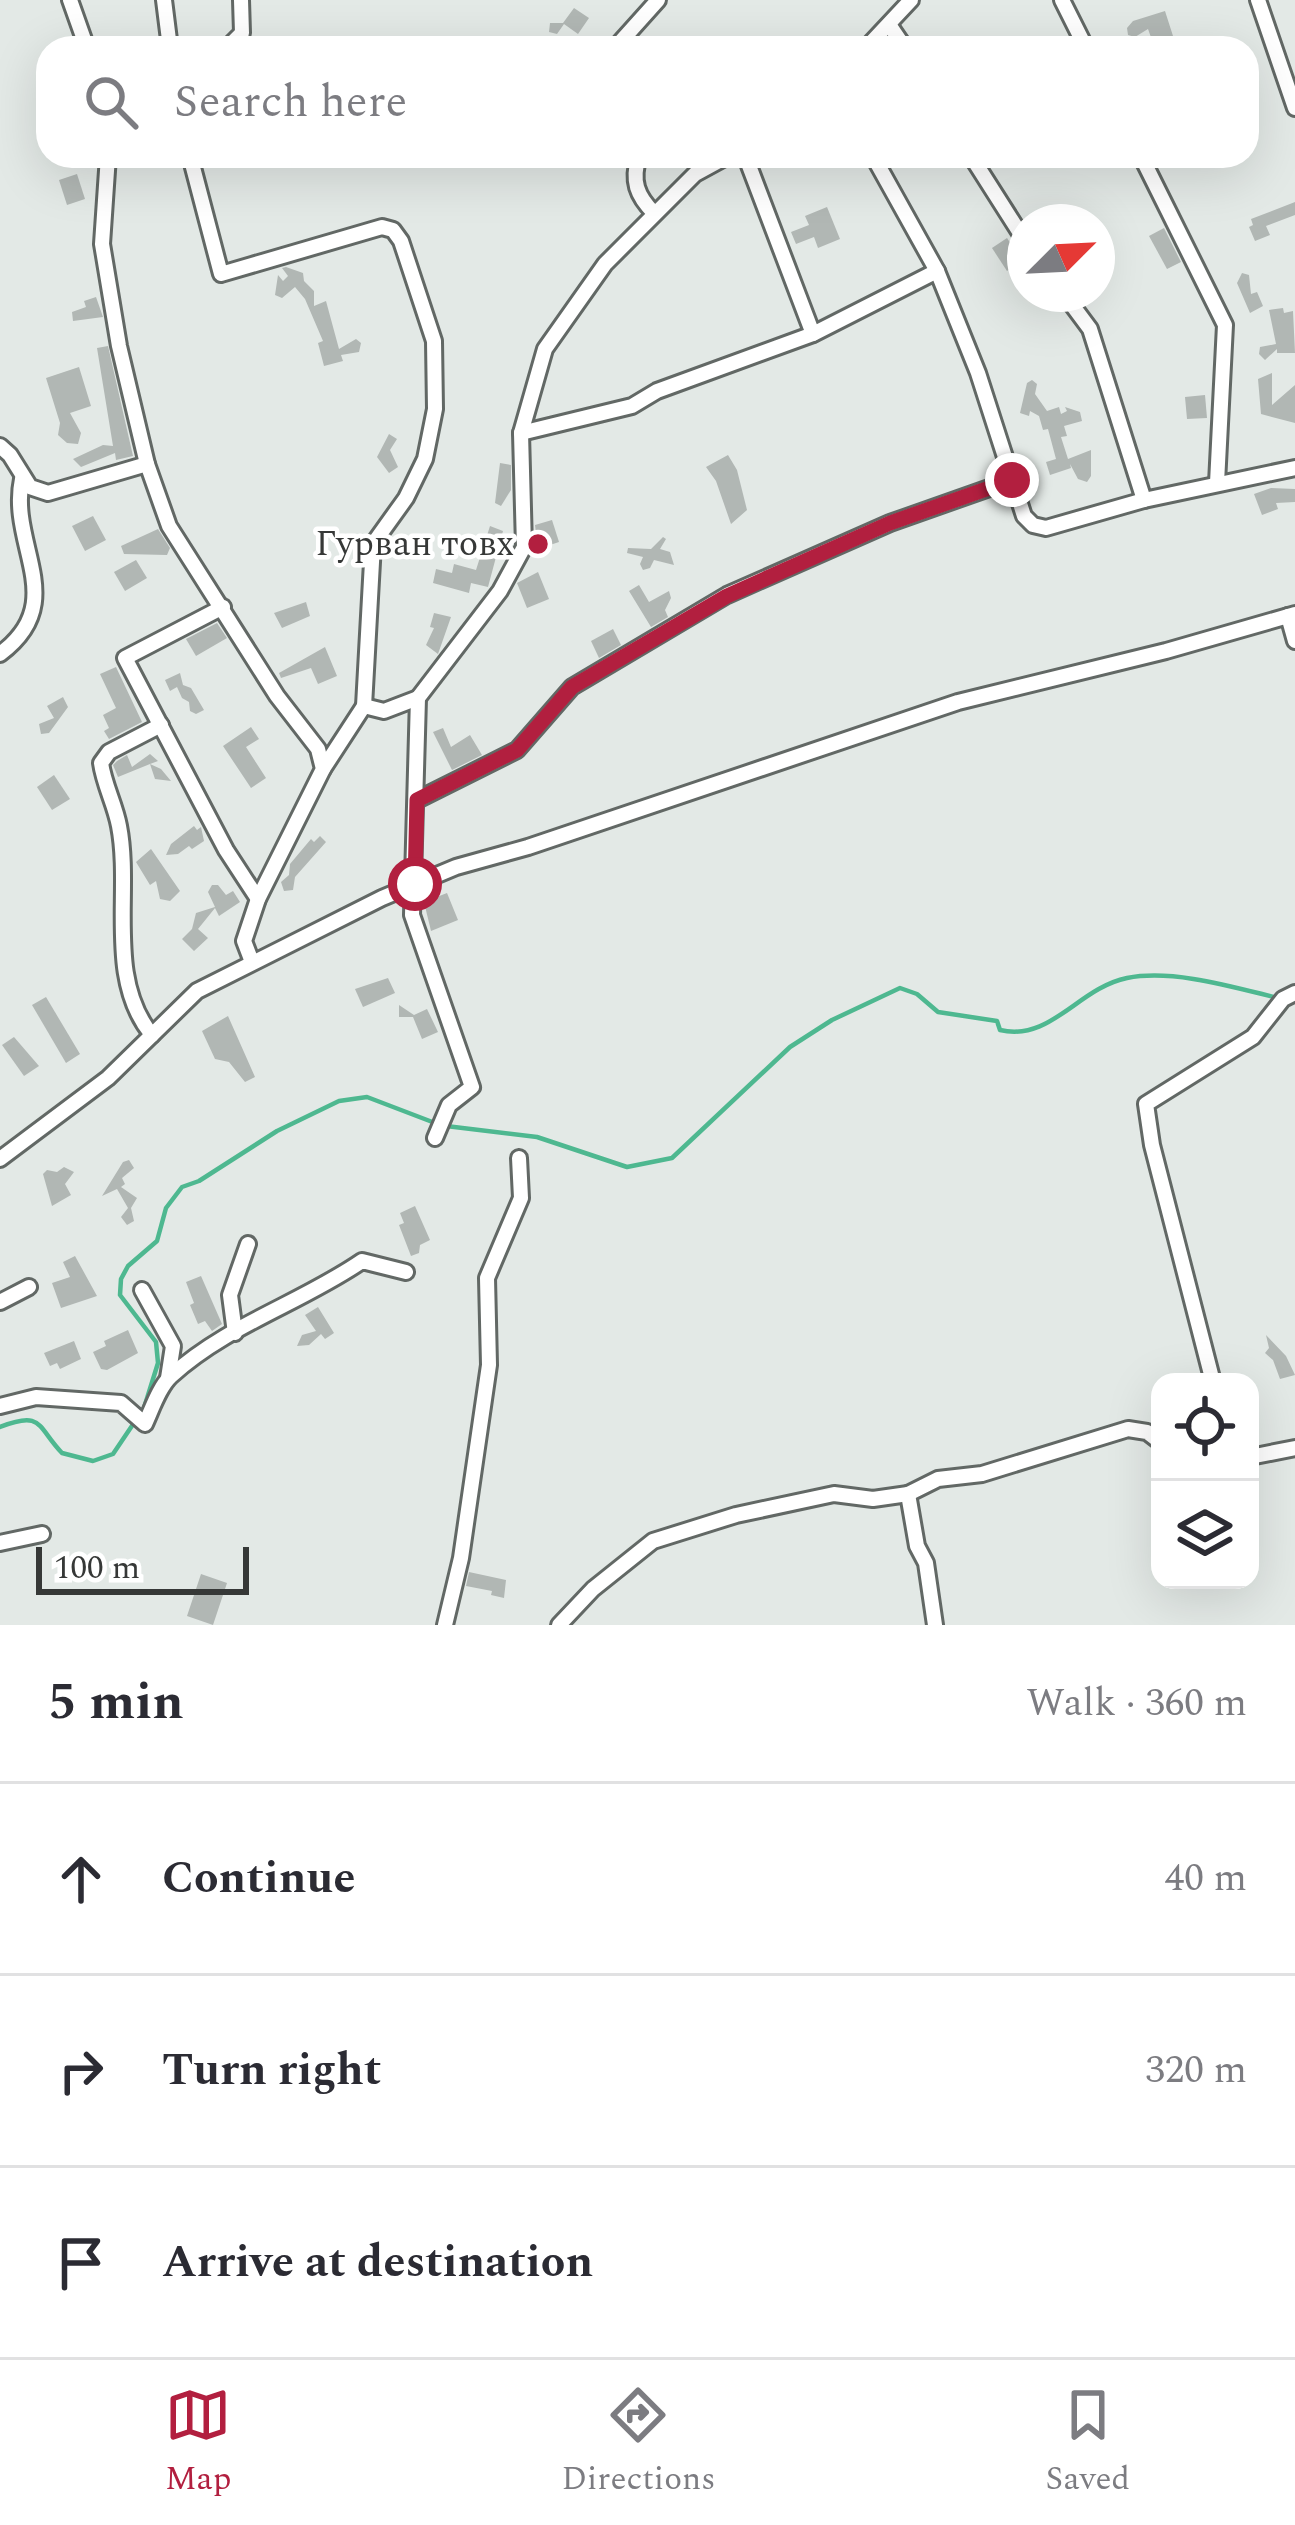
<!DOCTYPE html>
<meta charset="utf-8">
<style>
:root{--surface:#fff;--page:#f2f2f3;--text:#2b2b33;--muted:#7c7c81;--line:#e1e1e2;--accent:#b21f3f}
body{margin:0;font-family:Spectral,serif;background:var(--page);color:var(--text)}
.controls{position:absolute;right:36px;bottom:36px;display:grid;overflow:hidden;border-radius:24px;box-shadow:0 12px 48px #0002}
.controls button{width:108px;height:108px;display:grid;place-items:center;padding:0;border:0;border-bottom:3px solid var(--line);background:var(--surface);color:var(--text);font:60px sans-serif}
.compass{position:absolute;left:1007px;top:204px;width:108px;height:108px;border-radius:50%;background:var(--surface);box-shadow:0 12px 48px #0002;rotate:66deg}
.scale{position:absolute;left:36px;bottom:30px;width:213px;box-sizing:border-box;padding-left:12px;border:6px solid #363837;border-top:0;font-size:33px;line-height:42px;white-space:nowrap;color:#363837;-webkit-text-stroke:9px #fff;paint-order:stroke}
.stop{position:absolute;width:36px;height:36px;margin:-27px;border:9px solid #b21f3f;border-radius:50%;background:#fff}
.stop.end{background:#b21f3f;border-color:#fff;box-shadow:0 3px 12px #0008}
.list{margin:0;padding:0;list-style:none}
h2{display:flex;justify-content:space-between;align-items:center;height:156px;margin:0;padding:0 48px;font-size:51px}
h2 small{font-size:39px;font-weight:400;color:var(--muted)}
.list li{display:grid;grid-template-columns:78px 1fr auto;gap:36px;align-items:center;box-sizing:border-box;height:192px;padding:0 48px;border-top:3px solid var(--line)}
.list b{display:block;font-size:45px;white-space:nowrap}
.list em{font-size:39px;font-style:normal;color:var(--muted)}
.icon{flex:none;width:66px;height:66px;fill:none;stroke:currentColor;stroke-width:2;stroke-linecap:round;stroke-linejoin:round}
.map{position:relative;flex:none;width:1295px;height:1625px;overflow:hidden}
.search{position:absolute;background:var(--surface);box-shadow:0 12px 48px #0002;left:36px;right:36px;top:36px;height:132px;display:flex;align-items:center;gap:30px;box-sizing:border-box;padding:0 42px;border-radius:36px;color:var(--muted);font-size:45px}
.sheet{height:732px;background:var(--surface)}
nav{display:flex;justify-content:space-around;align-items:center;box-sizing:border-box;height:168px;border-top:3px solid var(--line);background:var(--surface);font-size:33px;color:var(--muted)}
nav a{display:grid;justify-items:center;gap:6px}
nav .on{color:var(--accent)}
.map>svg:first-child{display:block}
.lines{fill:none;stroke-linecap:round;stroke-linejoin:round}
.stream{stroke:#4eb890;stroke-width:4.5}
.building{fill:#b1b7b4}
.minor-casing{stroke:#626865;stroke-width:20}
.minor{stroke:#fff;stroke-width:14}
.route{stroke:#b21f3f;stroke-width:15}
.poi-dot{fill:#b21f3f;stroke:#fff;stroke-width:4.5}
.labels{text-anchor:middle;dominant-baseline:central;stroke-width:9;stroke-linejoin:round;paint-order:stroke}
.poi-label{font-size:36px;fill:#363837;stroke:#fff;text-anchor:end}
</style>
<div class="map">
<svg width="1295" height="1625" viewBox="0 0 1295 1625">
<rect width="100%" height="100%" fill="#e3e9e6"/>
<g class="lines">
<g class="stream">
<path d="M446,1126L537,1137L627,1167L672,1158L790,1047L832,1020L900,988L917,994L938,1012L997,1021L1000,1030C1051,1042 1078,988 1127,978C1173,969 1233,987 1278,998"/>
<path d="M0,1427C43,1410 37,1427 62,1453L93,1461L113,1454L144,1408L158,1363L156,1342L120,1295L121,1279L128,1266L157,1241L166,1208L182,1187L199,1181L277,1131L339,1101L367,1097L435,1123"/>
</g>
</g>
<g class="building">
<polygon points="574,8 589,18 578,34 564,24 557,34 549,32 550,23 563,23"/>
<polygon points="1165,11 1173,36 1153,43 1148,29 1135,37 1128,35 1127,28 1133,21"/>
<polygon points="77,174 85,199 67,205 59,180"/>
<polygon points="1295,202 1295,215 1266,226 1270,235 1255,241 1249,227 1253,225 1251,219"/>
<polygon points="827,207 840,239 818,248 814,237 796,244 791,232 809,225 805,216"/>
<polygon points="1164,228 1181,262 1167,269 1149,236"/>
<polygon points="1007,238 1022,261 1007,271 992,248"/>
<polygon points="286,267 303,273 304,281 314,291 314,306 326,301 339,349 356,339 361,343 359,352 341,355 343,361 324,366 318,343 323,341 305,299 295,287 282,298 275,295 278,275 283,281 288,276 282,268"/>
<polygon points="1242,273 1249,275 1251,294 1257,292 1263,306 1250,313 1237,283"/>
<polygon points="96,297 103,317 73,321 72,312 86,307 84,301"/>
<polygon points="1283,308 1284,313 1293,311 1295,353 1277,353 1277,349 1265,360 1259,354 1260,347 1276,344 1269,310"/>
<polygon points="108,346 133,456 116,460 115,453 81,467 73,459 103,445 113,446 97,348"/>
<polygon points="79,367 91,406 70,413 81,433 78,444 67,443 58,435 60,423 46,378"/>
<polygon points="1272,373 1272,405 1295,385 1295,423 1261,414 1258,379"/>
<polygon points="1032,380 1037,384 1035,394 1047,411 1059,407 1061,414 1067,411 1065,407 1080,412 1082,421 1064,426 1067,436 1061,437 1068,459 1091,450 1091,476 1087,482 1078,479 1070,464 1071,468 1050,475 1046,462 1056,459 1048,429 1043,430 1039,416 1030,411 1029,416 1020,413 1027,383"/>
<polygon points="1205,395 1207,418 1187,419 1185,397"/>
<polygon points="389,434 397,439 390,450 398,467 389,473 377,457"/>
<polygon points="728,455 737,470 747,510 731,524 716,481 706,467"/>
<polygon points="500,463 511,465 511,490 501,506 495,503"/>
<polygon points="1271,488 1295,489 1295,502 1276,503 1278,509 1262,515 1254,494"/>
<polygon points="93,516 106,540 85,551 72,526"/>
<polygon points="552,520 559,542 538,549 535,525"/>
<polygon points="490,526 503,531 488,587 471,583 469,593 433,583 436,569 452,573 454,564 476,570"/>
<polygon points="158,529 170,548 167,555 124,554 121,546"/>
<polygon points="663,537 666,539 660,549 670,552 674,565 654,560 650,568 643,570 640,564 643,557 627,553 628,548 651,549"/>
<polygon points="136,560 147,578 125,591 114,572"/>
<polygon points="538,572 549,599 527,608 517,583"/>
<polygon points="639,585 649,602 669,591 671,598 665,610 668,617 651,627 629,591"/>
<polygon points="306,602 310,616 282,628 274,613"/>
<polygon points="434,613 451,617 438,654 426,645 434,628 430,627"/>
<polygon points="217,623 227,638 196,656 186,639"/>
<polygon points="613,629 621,645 599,658 591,641"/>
<polygon points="325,647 337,676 318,684 311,668 281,678 279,673"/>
<polygon points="116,667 142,722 109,739 104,731 109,728 103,715 116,708 100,674"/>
<polygon points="180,673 183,685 191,688 204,710 196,714 190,711 189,702 182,698 177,687 170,691 165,680"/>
<polygon points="63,697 68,707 49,733 41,734 39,724 54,718 47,706"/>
<polygon points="251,727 259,739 246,747 266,778 251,788 223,746"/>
<polygon points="443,728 451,747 470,735 482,755 452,770 433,732"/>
<polygon points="150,754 158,761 150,764 161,769 171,781 155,779 150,764 118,777 113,765 117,761 127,755 132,767"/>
<polygon points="54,775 70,799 52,810 37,787"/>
<polygon points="194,826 197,830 201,827 204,841 192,849 189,846 178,854 166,855 171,844"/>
<polygon points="320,836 326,842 295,877 293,890 284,891 281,882 289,875 290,864 311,839 314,842"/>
<polygon points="151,849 180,891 170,901 160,899 156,881 150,885 136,862"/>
<polygon points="212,885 218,885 226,895 233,891 240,902 219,916 215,908 198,929 208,938 194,951 182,939 192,929 196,913 215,907 208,892"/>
<polygon points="447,893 458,920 431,931 424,902"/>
<polygon points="388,978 395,993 363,1007 355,989"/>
<polygon points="46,997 80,1054 66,1063 32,1005"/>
<polygon points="399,1005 414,1015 427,1009 438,1032 422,1039 413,1017 399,1017"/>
<polygon points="228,1016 255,1077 245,1082 229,1062 215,1059 202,1031"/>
<polygon points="14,1037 39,1066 24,1076 2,1045"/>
<polygon points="129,1160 134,1168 122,1178 125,1184 121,1187 137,1198 131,1208 134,1221 127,1225 121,1217 128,1208 117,1189 102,1196 123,1162"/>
<polygon points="64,1167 74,1172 65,1184 71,1195 52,1206 43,1174 47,1170 57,1172"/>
<polygon points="415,1206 430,1240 420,1245 419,1253 411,1256 399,1225 404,1223 400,1213"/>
<polygon points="75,1256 97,1296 61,1308 52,1283 70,1277 63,1262"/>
<polygon points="201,1276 222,1324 212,1331 205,1321 198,1324 190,1305 194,1303 186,1282"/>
<polygon points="318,1307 334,1333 325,1339 321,1334 309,1345 297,1346 302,1335 316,1331 305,1315"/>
<polygon points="128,1330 138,1353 107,1370 101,1369 93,1352 106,1346 104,1341"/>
<polygon points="1266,1335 1286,1356 1295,1375 1280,1379 1273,1360 1265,1353 1269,1348"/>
<polygon points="74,1341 81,1359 60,1369 57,1363 50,1366 44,1353"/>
<polygon points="469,1572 506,1580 504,1598 491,1595 492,1591 466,1586"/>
<polygon points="201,1574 227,1583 213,1625 187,1616"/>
</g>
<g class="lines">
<defs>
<g id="minor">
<polyline points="70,0 87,48"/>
<polyline points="164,0 170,48"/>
<polyline points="1062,0 1086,48"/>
<polyline points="1258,0 1295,108"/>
<polyline points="890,26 905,48"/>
<polyline points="227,48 242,33 241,0"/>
<polyline points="615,48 658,0"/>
<polyline points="866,48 911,0"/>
<polyline points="108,156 102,244 119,346 147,464 169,526 277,696 318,749 323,769 258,899 244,941 252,962"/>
<polyline points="190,156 221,274 382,227 393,230 401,241 434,341 435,409 425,459 406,498 373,544 364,706"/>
<path d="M639,156C631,181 637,196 654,213"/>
<polyline points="742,156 748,163 813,334"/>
<polyline points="873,156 937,271 978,373 1024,516 1033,525 1046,528 1144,500 1295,468"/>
<polyline points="971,156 1025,241"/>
<polyline points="1141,156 1225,325 1217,483"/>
<polyline points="1064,294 1090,329 1144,500"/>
<polyline points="521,433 632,406 657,391 813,334 937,271"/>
<polyline points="0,446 10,455 30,487 48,493 147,464"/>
<polyline points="223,607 125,658 226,850 258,899"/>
<polyline points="1288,616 1295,641"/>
<path d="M0,654C71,601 8,546 22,479"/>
<polyline points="323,769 364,706 384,711 418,698"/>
<polyline points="417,800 517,750 572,687 727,595 890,523 1012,480"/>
<path d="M152,1035C105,978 132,893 119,826C115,804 104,785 101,763L109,752L161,725"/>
<polyline points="435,1138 449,1105 472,1087 412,915 418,698 500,591 524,547 521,433 545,349 605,264 695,174 728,156"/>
<polyline points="0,1159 108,1078 197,991 382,898 456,867 528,847 958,702 1166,651 1295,614"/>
<polyline points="142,1290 173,1346 168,1378"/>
<polyline points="0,1302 29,1287"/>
<polyline points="235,1333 230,1295 248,1244"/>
<polyline points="1213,1382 1152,1145 1146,1104 1253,1037 1283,999 1295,993"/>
<path d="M0,1406L36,1397L121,1403L145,1424C152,1409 159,1387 171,1376C227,1325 301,1303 362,1261L406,1272"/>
<polyline points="1250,1457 1295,1448"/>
<polyline points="0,1543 42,1534"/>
<polyline points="445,1625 461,1558 489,1365 487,1278 521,1198 519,1158"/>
<polyline points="559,1625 593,1589 653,1541 736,1515 834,1494 873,1499 908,1494"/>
<polyline points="935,1625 926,1563 917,1546 908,1494 938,1479 982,1474 1128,1429 1147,1432 1160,1442"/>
</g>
</defs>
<use href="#minor" class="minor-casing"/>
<use href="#minor" class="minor"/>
</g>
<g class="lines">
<polyline class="route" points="415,884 417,800 517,750 572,687 727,596 890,523 1012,480"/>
</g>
<circle class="poi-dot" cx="538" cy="544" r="12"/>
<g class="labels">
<g class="poi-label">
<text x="514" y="544">Гурван товх</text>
</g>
</g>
</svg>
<div class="controls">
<button><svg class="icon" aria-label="locate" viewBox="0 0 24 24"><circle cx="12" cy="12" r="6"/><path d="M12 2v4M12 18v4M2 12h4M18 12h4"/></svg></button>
<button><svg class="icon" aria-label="layers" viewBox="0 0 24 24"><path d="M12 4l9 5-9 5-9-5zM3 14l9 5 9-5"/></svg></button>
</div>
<svg class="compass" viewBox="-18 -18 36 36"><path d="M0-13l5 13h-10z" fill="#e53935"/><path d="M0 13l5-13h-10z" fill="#7c7c81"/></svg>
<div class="scale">100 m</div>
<div class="stop" style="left:415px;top:884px"></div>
<div class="stop end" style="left:1012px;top:480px"></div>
<div class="search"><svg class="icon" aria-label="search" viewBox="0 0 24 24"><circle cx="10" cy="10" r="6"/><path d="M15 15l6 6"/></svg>Search here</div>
</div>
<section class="sheet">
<h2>5 min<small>Walk · 360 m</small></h2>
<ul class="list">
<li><svg class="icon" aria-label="ahead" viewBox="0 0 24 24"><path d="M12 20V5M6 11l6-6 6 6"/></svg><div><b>Continue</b></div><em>40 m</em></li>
<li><svg class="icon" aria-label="right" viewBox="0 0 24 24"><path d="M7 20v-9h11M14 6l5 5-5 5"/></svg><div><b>Turn right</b></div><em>320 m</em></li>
<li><svg class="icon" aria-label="arrive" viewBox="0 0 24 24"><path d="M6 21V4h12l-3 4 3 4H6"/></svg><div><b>Arrive at destination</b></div></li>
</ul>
</section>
<nav>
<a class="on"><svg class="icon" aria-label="map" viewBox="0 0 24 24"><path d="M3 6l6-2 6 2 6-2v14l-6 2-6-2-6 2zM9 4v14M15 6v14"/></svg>Map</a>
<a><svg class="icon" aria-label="directions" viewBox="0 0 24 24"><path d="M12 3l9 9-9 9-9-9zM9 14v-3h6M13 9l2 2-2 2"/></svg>Directions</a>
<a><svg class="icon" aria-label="saved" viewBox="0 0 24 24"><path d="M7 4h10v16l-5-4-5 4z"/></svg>Saved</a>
</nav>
